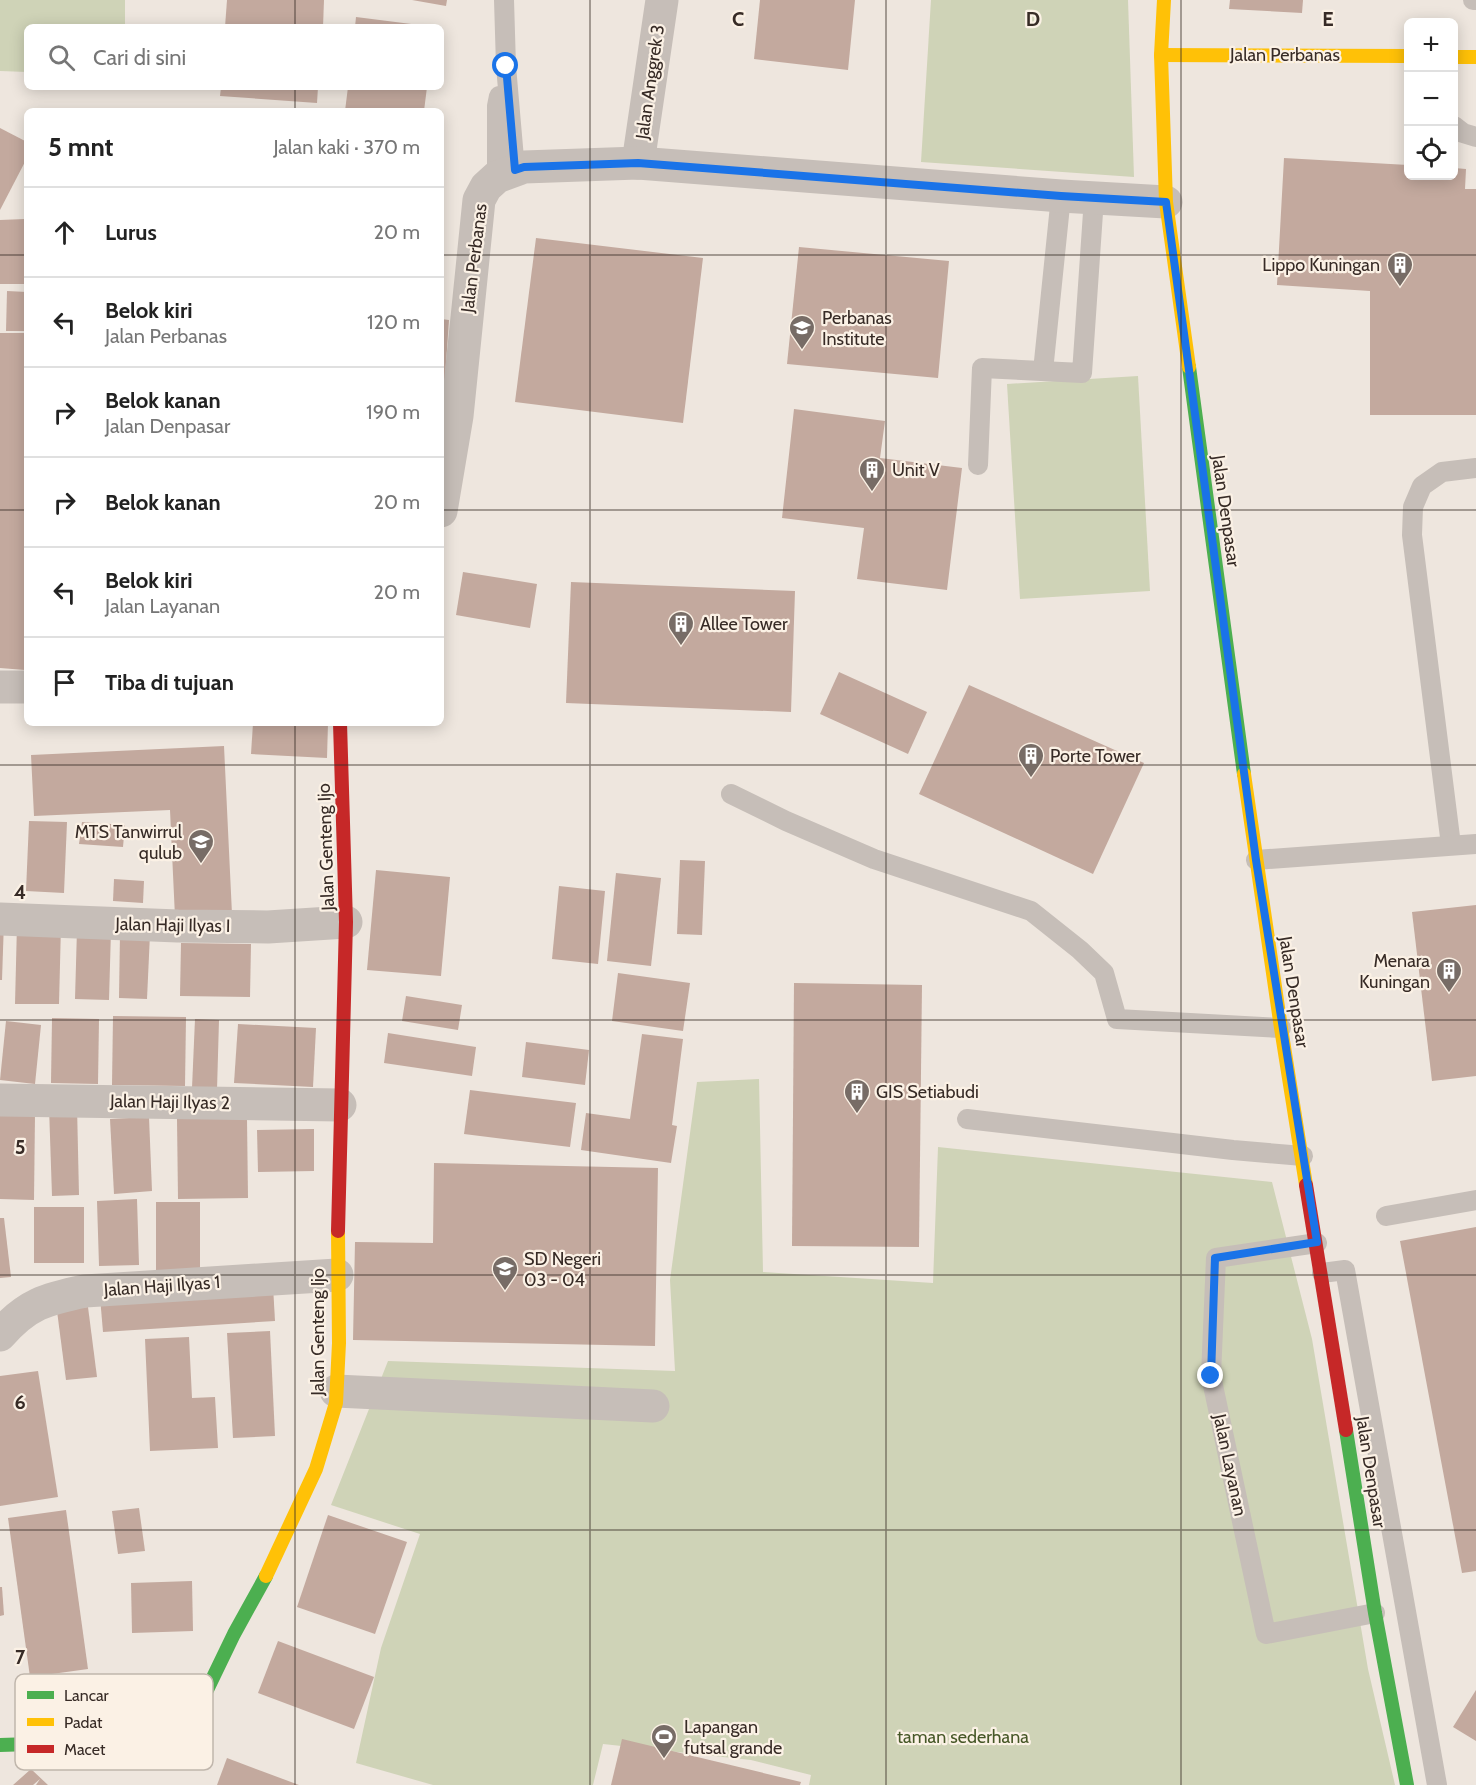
<!DOCTYPE html>
<html lang="id">
<meta charset="utf-8">
<style>
:root{--surface:#fff;--page:#f6f6f6;--text:#222;--muted:#767676;--line:#e0e0e0}
body{margin:0;font-family:Cabin,sans-serif;background:var(--page);color:var(--text)}
.controls{position:absolute;right:18px;top:18px;display:grid;overflow:hidden;border-radius:9px;box-shadow:0 3px 15px #0003}
.controls button{width:54px;height:54px;display:grid;place-items:center;padding:0;border:0;border-bottom:2px solid var(--line);background:var(--surface);color:var(--text);font:30px sans-serif}
.stop{position:absolute;width:18px;height:18px;margin:-14px;border:4px solid #1a73e8;border-radius:50%;background:#fff}
.stop.end{background:#1a73e8;border-color:#fff;box-shadow:0 2px 6px #0008}
.list{margin:0;padding:0;list-style:none}
h2{display:flex;justify-content:space-between;align-items:center;height:78px;margin:0;padding:0 24px;font-size:26px}
h2 small{font-size:20px;font-weight:400;color:var(--muted)}
.list li{display:grid;grid-template-columns:39px 1fr auto;gap:18px;align-items:center;box-sizing:border-box;height:90px;padding:0 24px;border-top:2px solid var(--line)}
.list b{display:block;font-size:22px;white-space:nowrap}
.list p{margin:0;font-size:20px;white-space:nowrap;color:var(--muted)}
.list em{font-size:20px;font-style:normal;color:var(--muted)}
.icon{flex:none;width:33px;height:33px;fill:none;stroke:currentColor;stroke-width:2;stroke-linecap:round;stroke-linejoin:round}
.map{position:relative;flex:none;width:1476px;height:1785px;overflow:hidden}
.search{position:absolute;background:var(--surface);box-shadow:0 3px 15px #0003;left:24px;top:24px;width:420px;height:66px;display:flex;align-items:center;gap:15px;box-sizing:border-box;padding:0 21px;border-radius:9px;color:var(--muted);font-size:22px}
.panel{position:absolute;background:var(--surface);box-shadow:0 3px 15px #0003;left:24px;top:108px;width:420px;height:618px;border-radius:9px}
.map>svg:first-child{display:block}
.green{fill:#cfd3b7}
.building{fill:#c3a99e}
.lines{fill:none;stroke-linecap:round;stroke-linejoin:round}
.lane{stroke:#c6beb8;stroke-width:20}
.street{stroke:#c6beb8;stroke-width:33}
.fast{stroke:#4caf50;stroke-width:14}
.slow{stroke:#ffc107;stroke-width:14}
.jam{stroke:#c62828;stroke-width:14}
.route{stroke:#1a73e8;stroke-width:8}
.grid{fill:none;stroke:#372b26;stroke-width:1.5;stroke-opacity:0.55}
.labels{text-anchor:middle;dominant-baseline:central;stroke-width:4.5;stroke-linejoin:round;paint-order:stroke}
.street-label{font-size:18px;fill:#372b26;stroke:#fbf1e5}
.poi-label{font-size:18px;fill:#372b26;stroke:#fbf1e5;text-anchor:start}
.park-label{font-size:18px;fill:#465727;stroke:#fbf1e5}
.key{fill:#fbf1e5;stroke:#c0b6ac;stroke-width:1.5}
.key-label{font-size:16px;fill:#372b26}
.grid-label{font-size:20px;text-anchor:middle;font-weight:bold;fill:#372b26;stroke:#fbf1e5;stroke-width:4.5;stroke-linejoin:round;paint-order:stroke}
</style>
<div class="map">
<svg width="1476" height="1785" viewBox="0 0 1476 1785">
<rect width="100%" height="100%" fill="#eee6de"/>
<g class="green">
<polygon points="0,0 125,0 125,27 27,27 27,72 0,71"/>
<polygon points="931,0 1128,0 1134,177 921,162"/>
<polygon points="1138,376 1150,591 1020,599 1007,384"/>
<polygon points="759,1079 763,1272 933,1283 938,1147 1272,1182 1312,1339 1368,1669 1395,1785 809,1785 811,1775 751,1760 603,1744 593,1785 433,1785 356,1763 381,1648 420,1534 331,1505 388,1361 675,1371 670,1280 697,1082"/>
</g>
<g class="building">
<polygon points="227,0 324,0 323,27 225,27"/>
<polygon points="412,0 447,0 446,6"/>
<polygon points="760,0 855,0 848,70 754,59"/>
<polygon points="1230,0 1303,0 1302,13 1229,9"/>
<polygon points="356,17 427,26 427,27 355,27"/>
<polygon points="221,87 318,87 317,103 220,96"/>
<polygon points="348,87 427,87 424,111 345,111"/>
<polygon points="0,128 27,142 27,158 0,210"/>
<polygon points="1284,158 1408,165 1408,176 1454,176 1454,168 1466,169 1465,189 1476,189 1476,415 1370,415 1370,291 1277,285"/>
<polygon points="25,219 26,284 0,284 0,220"/>
<polygon points="536,238 703,258 683,423 515,402"/>
<polygon points="799,247 949,261 938,378 787,364"/>
<polygon points="7,291 27,292 27,331 6,331"/>
<polygon points="441,319 449,320 444,392 441,391"/>
<polygon points="0,333 27,333 27,632 25,670 0,668"/>
<polygon points="794,409 885,421 880,458 962,468 947,590 857,579 864,528 782,518"/>
<polygon points="463,572 537,584 530,628 456,615"/>
<polygon points="571,582 795,591 791,712 566,703"/>
<polygon points="839,672 927,712 908,754 820,714"/>
<polygon points="969,685 1144,763 1093,874 919,794"/>
<polygon points="253,723 328,723 327,758 251,754"/>
<polygon points="224,746 232,914 175,917 170,810 34,816 31,755"/>
<polygon points="29,821 67,822 64,893 26,891"/>
<polygon points="82,822 125,825 123,847 79,844"/>
<polygon points="680,860 705,861 702,935 677,934"/>
<polygon points="376,870 450,877 441,976 367,970"/>
<polygon points="616,873 661,878 651,966 607,961"/>
<polygon points="114,879 144,881 143,903 113,901"/>
<polygon points="559,886 605,891 598,964 552,959"/>
<polygon points="1476,905 1476,1076 1432,1081 1412,912"/>
<polygon points="0,921 4,921 2,980 0,980"/>
<polygon points="17,924 61,925 59,1004 15,1004"/>
<polygon points="77,929 111,930 109,1000 75,999"/>
<polygon points="120,933 150,934 147,999 119,998"/>
<polygon points="181,943 251,944 250,997 180,996"/>
<polygon points="618,973 690,983 683,1031 612,1021"/>
<polygon points="794,983 922,985 919,1247 792,1246"/>
<polygon points="406,996 462,1005 458,1030 402,1021"/>
<polygon points="113,1016 186,1017 185,1086 112,1085"/>
<polygon points="52,1018 99,1019 98,1084 51,1083"/>
<polygon points="195,1019 219,1020 217,1090 192,1088"/>
<polygon points="6,1021 41,1025 35,1084 0,1080"/>
<polygon points="238,1024 316,1028 313,1087 234,1083"/>
<polygon points="388,1033 476,1047 472,1076 384,1063"/>
<polygon points="642,1034 683,1039 672,1125 677,1126 671,1163 581,1150 586,1113 630,1119"/>
<polygon points="526,1042 589,1050 585,1085 522,1077"/>
<polygon points="470,1090 576,1103 570,1147 464,1134"/>
<polygon points="77,1106 79,1195 52,1196 49,1107"/>
<polygon points="0,1114 35,1114 34,1200 0,1199"/>
<polygon points="149,1117 152,1191 114,1194 110,1119"/>
<polygon points="177,1119 247,1119 248,1198 178,1199"/>
<polygon points="314,1129 314,1171 258,1172 257,1130"/>
<polygon points="434,1163 658,1168 655,1346 353,1340 355,1242 433,1243"/>
<polygon points="137,1199 139,1265 99,1266 97,1201"/>
<polygon points="156,1202 200,1202 200,1271 156,1272"/>
<rect x="34" y="1207" width="50" height="56"/>
<polygon points="0,1218 4,1218 11,1277 0,1278"/>
<polygon points="1476,1227 1476,1571 1462,1573 1400,1241"/>
<polygon points="273,1286 275,1321 103,1332 100,1297"/>
<polygon points="88,1307 97,1377 66,1380 57,1311"/>
<polygon points="270,1331 275,1436 233,1438 227,1333"/>
<polygon points="189,1337 192,1398 215,1397 218,1448 150,1451 145,1339"/>
<polygon points="38,1371 58,1497 0,1506 0,1376"/>
<polygon points="139,1508 145,1551 118,1554 112,1511"/>
<polygon points="66,1510 88,1669 30,1677 8,1518"/>
<polygon points="328,1515 407,1542 375,1634 297,1607"/>
<polygon points="192,1581 193,1631 132,1633 131,1583"/>
<polygon points="0,1587 2,1587 4,1615 0,1616"/>
<polygon points="278,1641 374,1677 354,1729 258,1693"/>
<polygon points="1476,1690 1476,1741 1453,1727"/>
<polygon points="622,1739 801,1782 800,1785 611,1785"/>
<polygon points="227,1758 299,1785 217,1785"/>
<polygon points="31,1769 48,1785 36,1785 40,1779 33,1785 13,1785"/>
</g>
<g class="lines">
<g class="lane">
<polyline points="504,0 506,66 515,170"/>
<polyline points="1473,0 1476,0"/>
<polyline points="1454,126 1463,133 1476,137"/>
<polyline points="497,177 497,106 499,96"/>
<polyline points="1043,371 1061,196"/>
<polyline points="978,465 982,368 1082,373 1094,198"/>
<polyline points="731,794 786,821 874,859 1031,911 1080,950 1104,973 1117,1019 1281,1028"/>
<polyline points="1451,845 1412,535 1413,507 1422,486 1442,472 1476,468"/>
<polyline points="1256,860 1476,844"/>
<polyline points="967,1119 1233,1150 1303,1156"/>
<polyline points="1386,1216 1476,1200"/>
<polyline points="1317,1243 1216,1258 1211,1376 1266,1634 1375,1613"/>
<polyline points="1322,1273 1345,1270 1437,1785"/>
</g>
<g class="street">
<polyline points="638,163 662,0"/>
<polyline points="441,511 457,416 479,200 486,187 497,177 524,167 638,163 1061,196 1166,202"/>
<polyline points="0,687 27,687"/>
<polyline points="0,919 178,926 268,927 346,922"/>
<polyline points="0,1100 340,1105"/>
<path d="M0,1335C27,1304 46,1299 85,1291L337,1275"/>
<polyline points="336,1391 653,1406"/>
</g>
<g class="fast">
<polyline points="1189,367 1244,774"/>
<polyline points="1346,1430 1375,1613 1407,1785"/>
<polyline points="0,1745 62,1743 117,1738 175,1721 206,1692 234,1634 266,1576"/>
</g>
<g class="slow">
<polyline points="1164,0 1161,55 1166,202 1189,367"/>
<polyline points="1161,55 1408,56"/>
<polyline points="1454,57 1476,57"/>
<polyline points="1244,774 1281,1028 1306,1185"/>
<polyline points="266,1576 316,1469 336,1403 339,1343 338,1231"/>
</g>
<g class="jam">
<polyline points="1306,1185 1346,1430"/>
<polyline points="338,1231 346,922 340,723"/>
</g>
</g>
<g class="lines">
<polyline class="route" points="506,66 515,170 524,167 638,163 1061,196 1166,202 1256,860 1317,1242 1215,1258 1211,1376"/>
</g>
<path class="grid" d="M295,0V27M590,0V1785M886,0V1785M1181,0V1785M295,87V111M0,255H27M441,255H1476M0,510H27M441,510H1476M295,723V1785M0,765H1476M0,1020H1476M0,1275H1476M0,1530H1476"/>
<defs>
<symbol id="building-pin" viewBox="-11 -11 22 30"><path d="M0 17L-7.5 6A9.5 9.5 0 1 1 7.5 6Z" fill="#776c66" stroke="#fbf1e5"/><path d="M-4-6H4V6H1V3H-1V6H-4ZM-2.5-4.3h1.7v1.8h-1.7ZM.8-4.3h1.7v1.8H.8ZM-2.5-1h1.7V.8h-1.7ZM.8-1h1.7V.8H.8Z" fill="#fff"/></symbol>
<symbol id="university-pin" viewBox="-11 -11 22 30"><path d="M0 17L-7.5 6A9.5 9.5 0 1 1 7.5 6Z" fill="#776c66" stroke="#fbf1e5"/><path d="M0-5L7-2L0 1L-7-2ZM-4 1L0 2.5L4 1V4Q0 6-4 4Z" fill="#fff"/></symbol>
<symbol id="school-pin" viewBox="-11 -11 22 30"><path d="M0 17L-7.5 6A9.5 9.5 0 1 1 7.5 6Z" fill="#776c66" stroke="#fbf1e5"/><path d="M0-5L7-2L0 1L-7-2ZM-4 1L0 2.5L4 1V4Q0 6-4 4Z" fill="#fff"/></symbol>
<symbol id="stadium-pin" viewBox="-11 -11 22 30"><path d="M0 17L-7.5 6A9.5 9.5 0 1 1 7.5 6Z" fill="#776c66" stroke="#fbf1e5"/><path d="M0-5a6.5 5 0 1 0 0 10a6.5 5 0 1 0 0-10ZM-3.5-1.8h7v3.6h-7Z" fill="#fff"/></symbol>
</defs>
<g fill-rule="evenodd">
<use href="#building-pin" x="1385" y="250" width="30" height="40"/>
<use href="#university-pin" x="787" y="313" width="30" height="40"/>
<use href="#building-pin" x="857" y="455" width="30" height="40"/>
<use href="#building-pin" x="666" y="609" width="30" height="40"/>
<use href="#building-pin" x="1016" y="741" width="30" height="40"/>
<use href="#school-pin" x="186" y="827" width="30" height="40"/>
<use href="#building-pin" x="1434" y="956" width="30" height="40"/>
<use href="#building-pin" x="842" y="1077" width="30" height="40"/>
<use href="#school-pin" x="490" y="1254" width="30" height="40"/>
<use href="#stadium-pin" x="649" y="1722" width="30" height="40"/>
</g>
<g class="labels">
<g class="street-label">
<text x="1285" y="55">Jalan Perbanas</text>
<text transform="translate(650 82) rotate(-82)">Jalan Anggrek 3</text>
<text transform="translate(474 258) rotate(-83)">Jalan Perbanas</text>
<text transform="translate(1226 511) rotate(82)">Jalan Denpasar</text>
<text transform="translate(326 847) rotate(-92)">Jalan Genteng Ijo</text>
<text transform="translate(173 925) rotate(1)">Jalan Haji Ilyas I</text>
<text transform="translate(1294 992) rotate(81)">Jalan Denpasar</text>
<text transform="translate(170 1102) rotate(1)">Jalan Haji Ilyas 2</text>
<text transform="translate(162 1286) rotate(-4)">Jalan Haji Ilyas 1</text>
<text transform="translate(318 1332) rotate(-90)">Jalan Genteng Ijo</text>
<text transform="translate(1230 1465) rotate(78)">Jalan Layanan</text>
<text transform="translate(1371 1472) rotate(81)">Jalan Denpasar</text>
</g>
<g class="poi-label">
<text x="1380" y="265" text-anchor="end">Lippo Kuningan</text>
<text x="822" y="318">Perbanas<tspan x="822" dy="21">Institute</tspan></text>
<text x="892" y="470">Unit V</text>
<text x="700" y="624">Allee Tower</text>
<text x="1050" y="756">Porte Tower</text>
<text x="182" y="832" text-anchor="end">MTS Tanwirrul<tspan x="182" dy="21">qulub</tspan></text>
<text x="1430" y="961" text-anchor="end">Menara<tspan x="1430" dy="21">Kuningan</tspan></text>
<text x="876" y="1092">GIS Setiabudi</text>
<text x="524" y="1259">SD Negeri<tspan x="524" dy="21">03 - 04</tspan></text>
<text x="684" y="1727">Lapangan<tspan x="684" dy="21">futsal grande</tspan></text>
</g>
<g class="park-label">
<text x="963" y="1737">taman sederhana</text>
</g>
</g>
<rect x="15" y="1674" width="198" height="96" rx="9" class="key"/>
<rect x="27" y="1691" width="27" height="8" fill="#4caf50"/>
<rect x="27" y="1718" width="27" height="8" fill="#ffc107"/>
<rect x="27" y="1745" width="27" height="8" fill="#c62828"/>
<g class="key-label">
<text x="64" y="1701">Lancar</text>
<text x="64" y="1728">Padat</text>
<text x="64" y="1755">Macet</text>
</g>
<g class="grid-label">
<text x="738" y="26">C</text>
<text x="1033" y="26">D</text>
<text x="1328" y="26">E</text>
<text x="20" y="899">4</text>
<text x="20" y="1154">5</text>
<text x="20" y="1409">6</text>
<text x="20" y="1664">7</text>
</g>
</svg>
<div class="controls">
<button>+</button>
<button>−</button>
<button><svg class="icon" aria-label="locate" viewBox="0 0 24 24"><circle cx="12" cy="12" r="6"/><path d="M12 2v4M12 18v4M2 12h4M18 12h4"/></svg></button>
</div>
<div class="stop" style="left:506px;top:66px"></div>
<div class="stop end" style="left:1211px;top:1376px"></div>
<div class="search"><svg class="icon" aria-label="search" viewBox="0 0 24 24"><circle cx="10" cy="10" r="6"/><path d="M15 15l6 6"/></svg>Cari di sini</div>
<section class="panel">
<h2>5 mnt<small>Jalan kaki · 370 m</small></h2>
<ul class="list">
<li><svg class="icon" aria-label="ahead" viewBox="0 0 24 24"><path d="M12 20V5M6 11l6-6 6 6"/></svg><div><b>Lurus</b></div><em>20 m</em></li>
<li><svg class="icon" aria-label="left" viewBox="0 0 24 24"><path d="M17 20v-9H6M10 6l-5 5 5 5"/></svg><div><b>Belok kiri</b><p>Jalan Perbanas</p></div><em>120 m</em></li>
<li><svg class="icon" aria-label="right" viewBox="0 0 24 24"><path d="M7 20v-9h11M14 6l5 5-5 5"/></svg><div><b>Belok kanan</b><p>Jalan Denpasar</p></div><em>190 m</em></li>
<li><svg class="icon" aria-label="right" viewBox="0 0 24 24"><path d="M7 20v-9h11M14 6l5 5-5 5"/></svg><div><b>Belok kanan</b></div><em>20 m</em></li>
<li><svg class="icon" aria-label="left" viewBox="0 0 24 24"><path d="M17 20v-9H6M10 6l-5 5 5 5"/></svg><div><b>Belok kiri</b><p>Jalan Layanan</p></div><em>20 m</em></li>
<li><svg class="icon" aria-label="arrive" viewBox="0 0 24 24"><path d="M6 21V4h12l-3 4 3 4H6"/></svg><div><b>Tiba di tujuan</b></div></li>
</ul>
</section>
</div>
